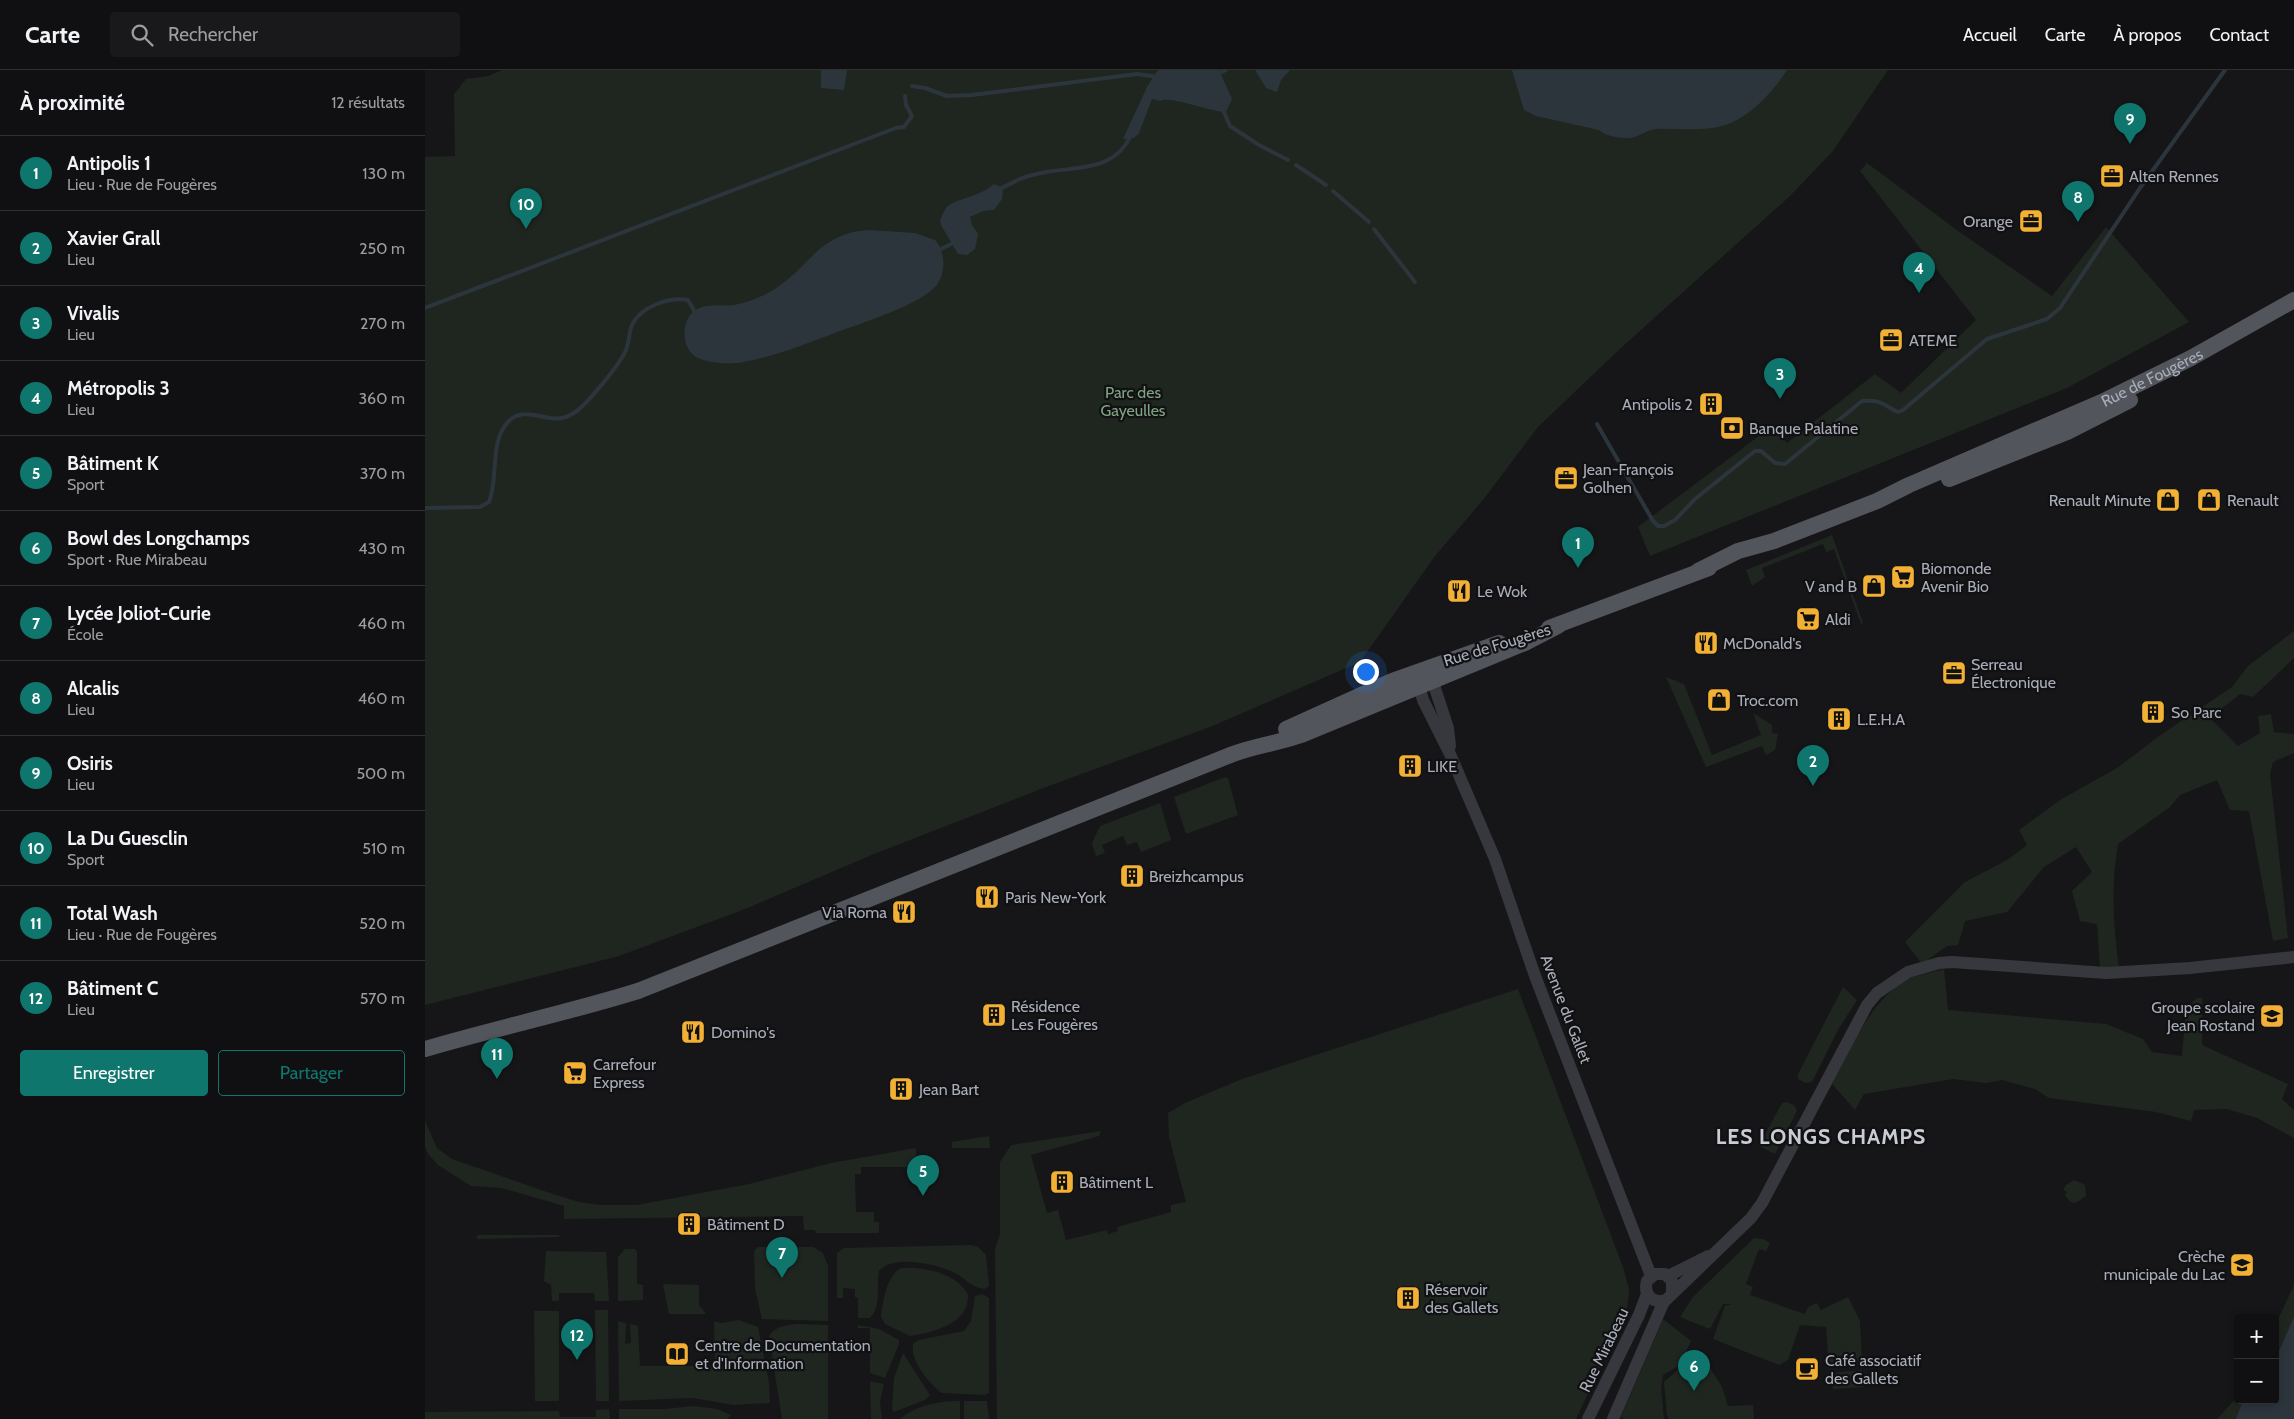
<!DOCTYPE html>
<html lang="fr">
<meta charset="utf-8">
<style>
:root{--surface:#101012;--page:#19191b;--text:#f1f3f6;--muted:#9c9d9f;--line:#303032;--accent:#0f766e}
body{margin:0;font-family:Cabin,sans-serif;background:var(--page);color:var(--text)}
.controls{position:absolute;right:15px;bottom:15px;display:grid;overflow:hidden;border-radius:5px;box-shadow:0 2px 8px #0003}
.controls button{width:45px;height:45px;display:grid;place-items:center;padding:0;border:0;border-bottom:1px solid var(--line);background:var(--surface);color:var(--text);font:25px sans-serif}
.you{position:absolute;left:940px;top:601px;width:18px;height:18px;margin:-12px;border:4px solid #fff;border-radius:50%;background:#1a73e8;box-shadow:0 0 0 8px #1a73e833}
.badge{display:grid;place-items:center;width:32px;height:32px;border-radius:50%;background:var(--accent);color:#fff;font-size:16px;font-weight:700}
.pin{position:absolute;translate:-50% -41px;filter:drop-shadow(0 1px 2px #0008)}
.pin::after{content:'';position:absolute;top:26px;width:18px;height:15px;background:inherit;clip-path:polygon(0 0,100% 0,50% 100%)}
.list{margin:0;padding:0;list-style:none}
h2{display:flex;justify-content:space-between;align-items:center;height:65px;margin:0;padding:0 20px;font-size:21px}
h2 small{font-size:16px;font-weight:400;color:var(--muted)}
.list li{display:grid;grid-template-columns:32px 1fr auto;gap:15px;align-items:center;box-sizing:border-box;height:75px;padding:0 20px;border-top:1px solid var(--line)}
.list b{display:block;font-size:19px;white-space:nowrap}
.list p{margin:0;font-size:16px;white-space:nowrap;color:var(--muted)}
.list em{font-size:16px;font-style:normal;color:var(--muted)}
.actions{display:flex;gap:10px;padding:15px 20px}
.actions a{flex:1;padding:11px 0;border:1px solid var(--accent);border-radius:5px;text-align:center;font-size:18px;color:var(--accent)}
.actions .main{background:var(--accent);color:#fff}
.icon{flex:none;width:28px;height:28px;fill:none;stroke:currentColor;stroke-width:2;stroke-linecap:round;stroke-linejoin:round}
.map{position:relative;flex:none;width:1869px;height:1349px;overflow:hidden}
header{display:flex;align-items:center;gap:30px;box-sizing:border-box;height:70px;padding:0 25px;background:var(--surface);border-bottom:1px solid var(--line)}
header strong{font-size:24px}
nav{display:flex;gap:28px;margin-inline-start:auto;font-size:18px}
.search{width:350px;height:45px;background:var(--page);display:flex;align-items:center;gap:12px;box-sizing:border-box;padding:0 18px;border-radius:5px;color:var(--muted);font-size:19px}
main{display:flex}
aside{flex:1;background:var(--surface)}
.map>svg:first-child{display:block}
.green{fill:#1e261f}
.water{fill:#2c353c}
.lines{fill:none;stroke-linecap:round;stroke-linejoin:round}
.stream{stroke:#2c353c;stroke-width:4}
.tertiary{stroke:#37383d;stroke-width:12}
.primary{stroke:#53555c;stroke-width:16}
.labels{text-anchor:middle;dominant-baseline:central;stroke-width:4.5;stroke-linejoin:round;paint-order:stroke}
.poi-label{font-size:16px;fill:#a8adb8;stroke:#111113;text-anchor:start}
.street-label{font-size:16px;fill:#a8adb8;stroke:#111113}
.park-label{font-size:16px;fill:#7fa381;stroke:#111113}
.district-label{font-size:21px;font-weight:bold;letter-spacing:1px;fill:#c9ccd4;stroke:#111113}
</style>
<header>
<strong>Carte</strong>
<div class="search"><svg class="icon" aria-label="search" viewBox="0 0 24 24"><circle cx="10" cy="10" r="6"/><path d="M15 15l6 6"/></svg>Rechercher</div>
<nav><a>Accueil</a><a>Carte</a><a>À propos</a><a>Contact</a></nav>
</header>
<main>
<aside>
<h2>À proximité<small>12 résultats</small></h2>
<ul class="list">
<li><span class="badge">1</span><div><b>Antipolis 1</b><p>Lieu · Rue de Fougères</p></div><em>130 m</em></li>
<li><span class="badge">2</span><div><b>Xavier Grall</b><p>Lieu</p></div><em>250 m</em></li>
<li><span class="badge">3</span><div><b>Vivalis</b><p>Lieu</p></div><em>270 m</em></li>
<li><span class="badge">4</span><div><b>Métropolis 3</b><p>Lieu</p></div><em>360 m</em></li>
<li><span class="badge">5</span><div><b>Bâtiment K</b><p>Sport</p></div><em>370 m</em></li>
<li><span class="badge">6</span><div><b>Bowl des Longchamps</b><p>Sport · Rue Mirabeau</p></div><em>430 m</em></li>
<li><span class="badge">7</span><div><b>Lycée Joliot-Curie</b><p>École</p></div><em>460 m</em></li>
<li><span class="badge">8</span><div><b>Alcalis</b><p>Lieu</p></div><em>460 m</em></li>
<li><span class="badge">9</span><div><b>Osiris</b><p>Lieu</p></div><em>500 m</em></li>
<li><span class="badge">10</span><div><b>La Du Guesclin</b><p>Sport</p></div><em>510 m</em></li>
<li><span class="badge">11</span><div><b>Total Wash</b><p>Lieu · Rue de Fougères</p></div><em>520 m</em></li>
<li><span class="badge">12</span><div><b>Bâtiment C</b><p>Lieu</p></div><em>570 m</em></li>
</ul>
<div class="actions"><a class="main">Enregistrer</a><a>Partager</a></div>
</aside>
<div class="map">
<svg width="1869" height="1349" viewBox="0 0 1869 1349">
<rect width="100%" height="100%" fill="#161618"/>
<g class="green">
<polygon points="77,0 1463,0 1408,81 1364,127 1197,277 1113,357 1058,430 1010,486 935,592 785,657 621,717 449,784 320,839 194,886 0,935 0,87 30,86 29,24 41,9 63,6"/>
<polygon points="1442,93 1536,163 1627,226 1681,157 1764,252 1642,318 1225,486 1213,457 1347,356 1362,373 1450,304 1476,323 1551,250 1435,101"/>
<polygon points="1407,465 1438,553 1436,554 1409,479 1401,482 1398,474 1337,498 1340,507 1327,516 1321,500"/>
<path d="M1869,561V588L1828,627L1815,624L1785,648L1813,676L1835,663L1833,646L1846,644L1849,662L1869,664V683L1848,692L1845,704L1863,868L1848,871L1824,741L1805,740L1792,710L1755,725L1745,737L1693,774C1686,816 1688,855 1694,897H1675L1672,854L1655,851L1647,821L1667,802L1651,777L1619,797L1582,842L1540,851L1533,875L1522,876L1497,894L1480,872L1540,812L1582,790L1602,775L1594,760L1635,730L1692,698L1737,664L1807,617L1823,596Z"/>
<polygon points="1241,607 1259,614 1287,685 1336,665 1328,643 1347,655 1347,663 1353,664 1350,680 1341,685 1337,676 1281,697"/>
<polygon points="800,707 803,708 813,745 761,764 749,727"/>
<polygon points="735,733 746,770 716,782 712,772 702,775 698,766 677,775 680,783 671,786 667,773 675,756"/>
<path d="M1519,899L1523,940L1681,954L1718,969L1727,982L1757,986L1761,938L1772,928H1777V975L1863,1014L1857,1029L1869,1040V1068L1832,1048L1802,1039L1769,1040L1766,1051L1731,1042L1624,1028L1610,1019L1577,1010L1561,1013L1528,1009L1439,1024L1430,1040L1407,1014C1427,978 1443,935 1478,912C1488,905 1506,903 1519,899Z"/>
<polygon points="1418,917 1432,930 1413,960 1387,1012 1381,1013 1373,1009 1373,1004"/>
<polygon points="1093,919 1198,1197 1204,1219 1202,1241 1151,1349 572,1349 570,1179 575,1164 575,1092 586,1075 676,1061 674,1066 606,1085 622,1143 633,1140 641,1170 682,1160 683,1164 693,1161 692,1157 746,1142 746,1135 761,1132 744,1067 743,1043 760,1033 817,1009"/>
<polygon points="1361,1032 1369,1035 1372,1041 1350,1084 1332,1075 1336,1072 1357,1033"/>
<polygon points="0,1051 12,1078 27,1089 128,1124 154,1132 175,1135 212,1135 324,1114 406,1093 491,1078 491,1097 436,1097 436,1104 430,1104 431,1142 449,1142 449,1152 454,1152 454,1163 391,1163 390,1160 379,1160 378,1146 139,1149 139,1136 77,1118 46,1116 13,1095 3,1084 0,1077"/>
<polygon points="564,1066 565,1078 527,1078 527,1072"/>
<path d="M1649,1110L1660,1115L1661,1126C1652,1132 1648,1138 1640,1125L1642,1122L1638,1120L1641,1115Z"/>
<polygon points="53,1165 134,1165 135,1167 53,1169 51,1167"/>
<polygon points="1329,1168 1338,1169 1345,1173 1341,1181 1334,1179 1321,1214 1328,1217 1325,1225 1380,1244 1383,1237 1392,1233 1396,1240 1423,1227 1435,1251 1437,1294 1404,1297 1401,1257 1375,1255 1363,1290 1354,1295 1288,1269 1300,1236 1307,1234 1298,1234 1285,1259 1255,1247 1268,1227"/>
<path d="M546,1175L553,1177L561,1185L564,1216L560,1219C547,1218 541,1209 530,1203C513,1194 468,1184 454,1201C451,1216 457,1235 445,1248H433V1228L430,1227V1219L418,1218V1228H412V1183L419,1178Z"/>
<polygon points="333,1177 388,1177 398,1183 403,1196 403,1251 337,1249 330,1219 329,1181"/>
<polygon points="200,1179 210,1179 212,1182 212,1214 218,1215 218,1230 193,1231 193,1187"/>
<polygon points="121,1181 181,1182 184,1231 170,1231 169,1223 134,1223 134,1231 127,1231 126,1215 119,1211"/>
<path d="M476,1198C497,1196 533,1203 543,1225C544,1254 508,1262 485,1266L460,1254L456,1247C457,1233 462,1205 476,1198Z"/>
<polygon points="238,1214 274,1215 274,1235 281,1244 244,1244"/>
<polygon points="1869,1215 1869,1349 1792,1349 1813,1326 1813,1330 1850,1330 1850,1256"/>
<path d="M557,1224L564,1228V1323L560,1325L517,1323C504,1314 485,1290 488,1274L494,1270L539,1261L546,1251L550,1226Z"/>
<polygon points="170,1240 183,1240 184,1331 171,1331"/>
<polygon points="109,1241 134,1241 134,1331 110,1331"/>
<polygon points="1238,1249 1266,1271 1255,1295 1238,1305 1236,1319 1239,1349 1199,1349 1196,1347"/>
<polygon points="314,1250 333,1257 344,1313 345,1333 308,1335 268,1328 194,1331 193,1251 201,1253 200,1274 206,1273 205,1254 213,1256 215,1296 290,1296 289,1251 296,1253"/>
<path d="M403,1255V1349H357L344,1266C354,1249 386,1255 403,1255Z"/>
<polygon points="433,1255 454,1259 474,1270 474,1274 460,1308 445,1303 445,1258 433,1258"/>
<polygon points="478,1283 505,1325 500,1330 469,1342 467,1339 469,1308"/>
<path d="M1265,1289L1284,1296L1297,1317L1303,1336L1328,1335L1329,1349H1244L1242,1345L1239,1312C1247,1306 1259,1292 1265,1289Z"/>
<polygon points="1437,1300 1438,1317 1408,1319 1406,1303"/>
<polygon points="445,1311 459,1314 455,1332 457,1349 446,1349"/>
<path d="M535,1331V1349H475C491,1335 515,1331 535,1331Z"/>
<polygon points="539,1331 562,1331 564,1349 539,1349"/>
<polygon points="269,1336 292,1339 306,1345 302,1349 194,1349 194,1339 239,1339"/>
<polygon points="184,1339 185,1349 0,1349 0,1342 134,1341 135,1347 171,1347 171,1340"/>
</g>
<g class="water">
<polygon points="396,0 422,0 419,20 396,18"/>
<path d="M733,0H794L807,29L801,42C786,42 744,25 736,31L727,29L714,63L709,68L698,69L722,17Z"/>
<polygon points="830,0 865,0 856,10 852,22 841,18"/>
<path d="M1087,0H1362C1348,22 1325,47 1300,55C1279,62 1253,58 1231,59C1222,60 1215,66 1206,68C1197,69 1179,66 1174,60L1111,46L1099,40Z"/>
<path d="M569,114L578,118L577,129L569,140L558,141L545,147L547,155L553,164L550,179L542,185L533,184L516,155L515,151C517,146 519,140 522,137C529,129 555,127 569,114Z"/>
<path d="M444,160L490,163L510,170C521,182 521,204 511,216C494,235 440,252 415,261C383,273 352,286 318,292C306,295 284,293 273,288C256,280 256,253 268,242C279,232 296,237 309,235C320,233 331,229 341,224C383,203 390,163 444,160Z"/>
<polygon points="1869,1247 1869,1349 1811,1349 1818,1330 1850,1330 1850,1290"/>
</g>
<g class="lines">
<g class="stream">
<polyline points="792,4 801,0"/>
<polyline points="487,16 500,18 522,26 547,25 712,4 733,7"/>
<polyline points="798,40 805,56 834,75 863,90"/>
<polyline points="871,95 901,115"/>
<path d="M573,120C588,112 599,106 616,103C650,96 689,103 706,65"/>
<polyline points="908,121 944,152"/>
<polyline points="949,159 990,212"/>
<polyline points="514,180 530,172"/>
<polyline points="0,238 471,58 479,57 487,46 481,35 480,26"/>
<path d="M1172,354L1228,451L1233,456H1239L1250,450L1270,429L1330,381H1336L1350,393L1360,394L1437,331C1456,329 1458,335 1473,342L1478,340L1562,269L1622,249L1635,238L1715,118L1800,0"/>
<path d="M0,438L55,437L64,432C74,408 64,372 83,352C98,335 121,352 137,348C149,346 159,335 167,326C178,313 191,299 199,284C205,275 203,264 207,255C216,236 244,227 263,230L271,244"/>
</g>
<g class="tertiary">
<polyline points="992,610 998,630 1025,684 1070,789 1110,906 1226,1206"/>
<polyline points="1008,612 1023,658 1025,676"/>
<polyline points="1243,1206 1283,1186"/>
<path d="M1247,1224V1211L1240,1204H1230L1222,1211C1218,1225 1228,1234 1241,1230L1326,1148L1337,1133L1442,935L1452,923L1483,902L1514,893L1527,892L1681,903L1765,898L1869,887"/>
<polyline points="1163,1349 1214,1245 1222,1224"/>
<polyline points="1188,1349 1239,1231"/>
</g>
<g class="primary">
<polyline points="1524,409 1642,362 1705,330"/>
<path id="s1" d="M1273,501L1313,481L1349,471L1452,431L1484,415L1681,330L1766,288L1869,230"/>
<polyline points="1124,558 1284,498"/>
<polyline points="861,659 967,611 1074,573"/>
<path d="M0,979C71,958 142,943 213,921L808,684C830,676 853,673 876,665L1102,572L1133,556"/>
</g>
</g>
<defs>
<symbol id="office-square" viewBox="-11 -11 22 22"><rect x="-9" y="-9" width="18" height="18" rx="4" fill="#f2b134" stroke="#111113"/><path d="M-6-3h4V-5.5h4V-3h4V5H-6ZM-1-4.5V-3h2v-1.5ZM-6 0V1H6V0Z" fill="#111"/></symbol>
<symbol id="building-square" viewBox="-11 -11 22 22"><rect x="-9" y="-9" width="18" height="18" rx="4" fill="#f2b134" stroke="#111113"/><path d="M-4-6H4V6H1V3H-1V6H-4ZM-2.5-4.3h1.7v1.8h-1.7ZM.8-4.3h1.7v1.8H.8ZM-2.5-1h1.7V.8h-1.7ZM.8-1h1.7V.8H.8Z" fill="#111"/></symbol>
<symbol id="bank-square" viewBox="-11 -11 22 22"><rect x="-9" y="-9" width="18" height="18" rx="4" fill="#f2b134" stroke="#111113"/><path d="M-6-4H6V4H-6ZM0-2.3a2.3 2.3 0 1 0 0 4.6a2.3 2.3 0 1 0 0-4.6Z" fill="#111"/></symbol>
<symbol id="shop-square" viewBox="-11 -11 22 22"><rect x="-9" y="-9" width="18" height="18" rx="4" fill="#f2b134" stroke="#111113"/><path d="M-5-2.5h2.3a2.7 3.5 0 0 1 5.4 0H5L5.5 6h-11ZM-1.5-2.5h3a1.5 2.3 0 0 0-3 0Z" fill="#111"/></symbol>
<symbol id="supermarket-square" viewBox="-11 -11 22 22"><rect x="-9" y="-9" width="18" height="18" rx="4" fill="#f2b134" stroke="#111113"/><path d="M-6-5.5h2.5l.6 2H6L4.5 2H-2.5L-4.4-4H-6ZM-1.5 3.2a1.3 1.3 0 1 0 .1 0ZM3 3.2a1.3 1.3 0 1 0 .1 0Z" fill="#111"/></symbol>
<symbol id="restaurant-square" viewBox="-11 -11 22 22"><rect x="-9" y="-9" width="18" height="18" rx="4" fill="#f2b134" stroke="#111113"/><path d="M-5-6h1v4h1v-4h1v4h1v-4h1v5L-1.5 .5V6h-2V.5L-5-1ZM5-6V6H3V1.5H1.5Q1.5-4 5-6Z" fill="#111"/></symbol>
<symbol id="school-square" viewBox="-11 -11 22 22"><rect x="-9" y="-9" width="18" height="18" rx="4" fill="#f2b134" stroke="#111113"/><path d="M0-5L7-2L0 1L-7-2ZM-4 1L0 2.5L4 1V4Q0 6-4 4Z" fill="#111"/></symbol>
<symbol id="library-square" viewBox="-11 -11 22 22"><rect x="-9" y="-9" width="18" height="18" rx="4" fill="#f2b134" stroke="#111113"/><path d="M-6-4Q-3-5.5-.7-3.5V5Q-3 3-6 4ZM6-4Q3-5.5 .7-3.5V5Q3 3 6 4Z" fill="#111"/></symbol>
<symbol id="cafe-square" viewBox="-11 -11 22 22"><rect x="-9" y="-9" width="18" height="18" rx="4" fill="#f2b134" stroke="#111113"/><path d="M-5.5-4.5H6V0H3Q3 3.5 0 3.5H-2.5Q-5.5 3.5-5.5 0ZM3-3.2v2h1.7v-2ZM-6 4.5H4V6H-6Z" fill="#111"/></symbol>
</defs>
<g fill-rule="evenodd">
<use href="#office-square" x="1673" y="92" width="28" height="28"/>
<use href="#office-square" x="1592" y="137" width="28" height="28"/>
<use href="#office-square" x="1452" y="256" width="28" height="28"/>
<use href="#building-square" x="1272" y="320" width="28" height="28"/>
<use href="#bank-square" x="1293" y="344" width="28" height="28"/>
<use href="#office-square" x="1127" y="394" width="28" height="28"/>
<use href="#shop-square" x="1729" y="416" width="28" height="28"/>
<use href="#shop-square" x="1770" y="416" width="28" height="28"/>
<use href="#supermarket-square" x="1464" y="493" width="28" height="28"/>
<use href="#shop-square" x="1435" y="502" width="28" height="28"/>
<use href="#restaurant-square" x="1020" y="507" width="28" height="28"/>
<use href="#supermarket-square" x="1369" y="535" width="28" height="28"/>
<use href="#restaurant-square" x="1267" y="559" width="28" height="28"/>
<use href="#office-square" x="1515" y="589" width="28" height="28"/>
<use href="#shop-square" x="1280" y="616" width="28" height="28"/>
<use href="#building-square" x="1714" y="628" width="28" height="28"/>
<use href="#building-square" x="1400" y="635" width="28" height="28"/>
<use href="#building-square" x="971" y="682" width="28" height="28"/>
<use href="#building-square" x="693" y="792" width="28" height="28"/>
<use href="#restaurant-square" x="548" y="813" width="28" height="28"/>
<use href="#restaurant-square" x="465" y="828" width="28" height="28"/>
<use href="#building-square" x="555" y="931" width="28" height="28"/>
<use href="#school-square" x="1833" y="932" width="28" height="28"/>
<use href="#restaurant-square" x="254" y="948" width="28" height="28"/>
<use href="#supermarket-square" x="136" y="989" width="28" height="28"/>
<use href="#building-square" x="462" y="1005" width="28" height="28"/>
<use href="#building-square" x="623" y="1098" width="28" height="28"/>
<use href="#building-square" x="250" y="1140" width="28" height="28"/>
<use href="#school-square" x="1803" y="1181" width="28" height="28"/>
<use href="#building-square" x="969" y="1214" width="28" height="28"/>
<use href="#library-square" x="238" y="1270" width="28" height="28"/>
<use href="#cafe-square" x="1368" y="1285" width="28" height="28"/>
</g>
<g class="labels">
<g class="poi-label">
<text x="1704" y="106">Alten Rennes</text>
<text x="1588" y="151" text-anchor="end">Orange</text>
<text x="1484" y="270">ATEME</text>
<text x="1268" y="334" text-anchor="end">Antipolis 2</text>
<text x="1324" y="358">Banque Palatine</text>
<text x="1158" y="399">Jean-François<tspan x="1158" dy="18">Golhen</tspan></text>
<text x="1726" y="430" text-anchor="end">Renault Minute</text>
<text x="1802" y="430">Renault</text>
<text x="1496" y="498">Biomonde<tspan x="1496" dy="18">Avenir Bio</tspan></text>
<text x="1432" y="516" text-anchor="end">V and B</text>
<text x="1052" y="521">Le Wok</text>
<text x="1400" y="549">Aldi</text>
<text x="1298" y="573">McDonald's</text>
<text x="1546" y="594">Serreau<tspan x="1546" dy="18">Électronique</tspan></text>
<text x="1312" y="630">Troc.com</text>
<text x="1746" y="642">So Parc</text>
<text x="1432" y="649">L.E.H.A</text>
<text x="1002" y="696">LIKE</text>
<text x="724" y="806">Breizhcampus</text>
<text x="580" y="827">Paris New-York</text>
<text x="462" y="842" text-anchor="end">Via Roma</text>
<text x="586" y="936">Résidence<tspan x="586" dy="18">Les Fougères</tspan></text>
<text x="1830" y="937" text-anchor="end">Groupe scolaire<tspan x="1830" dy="18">Jean Rostand</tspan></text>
<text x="286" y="962">Domino's</text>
<text x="168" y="994">Carrefour<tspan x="168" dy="18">Express</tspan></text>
<text x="494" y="1019">Jean Bart</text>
<text x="654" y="1112">Bâtiment L</text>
<text x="282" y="1154">Bâtiment D</text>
<text x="1800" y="1186" text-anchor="end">Crèche<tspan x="1800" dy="18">municipale du Lac</tspan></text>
<text x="1000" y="1219">Réservoir<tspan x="1000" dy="18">des Gallets</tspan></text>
<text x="270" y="1275">Centre de Documentation<tspan x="270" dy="18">et d'Information</tspan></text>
<text x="1400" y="1290">Café associatif<tspan x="1400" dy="18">des Gallets</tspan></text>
</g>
<g class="street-label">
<text stroke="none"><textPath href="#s1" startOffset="494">Rue de Fougères</textPath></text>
<text transform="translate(1072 575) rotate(-17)">Rue de Fougères</text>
<text transform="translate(1141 939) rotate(69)">Avenue du Gallet</text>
<text transform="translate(1179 1280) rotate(-64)">Rue Mirabeau</text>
</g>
<g class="park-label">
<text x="708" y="322">Parc des<tspan x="708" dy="18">Gayeulles</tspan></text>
</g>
<g class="district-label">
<text x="1396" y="1066">LES LONGS CHAMPS</text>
</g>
</g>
</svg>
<div class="controls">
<button>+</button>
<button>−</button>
</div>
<div class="you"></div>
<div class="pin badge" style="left:1153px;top:498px">1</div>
<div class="pin badge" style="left:1388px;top:716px">2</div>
<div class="pin badge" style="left:1355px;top:329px">3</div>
<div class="pin badge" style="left:1494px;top:223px">4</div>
<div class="pin badge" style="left:498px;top:1126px">5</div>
<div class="pin badge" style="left:1269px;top:1321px">6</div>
<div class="pin badge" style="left:357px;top:1208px">7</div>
<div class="pin badge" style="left:1653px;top:152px">8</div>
<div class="pin badge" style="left:1705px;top:74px">9</div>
<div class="pin badge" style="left:101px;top:159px">10</div>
<div class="pin badge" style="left:72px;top:1009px">11</div>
<div class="pin badge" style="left:152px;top:1290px">12</div>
</div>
</main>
